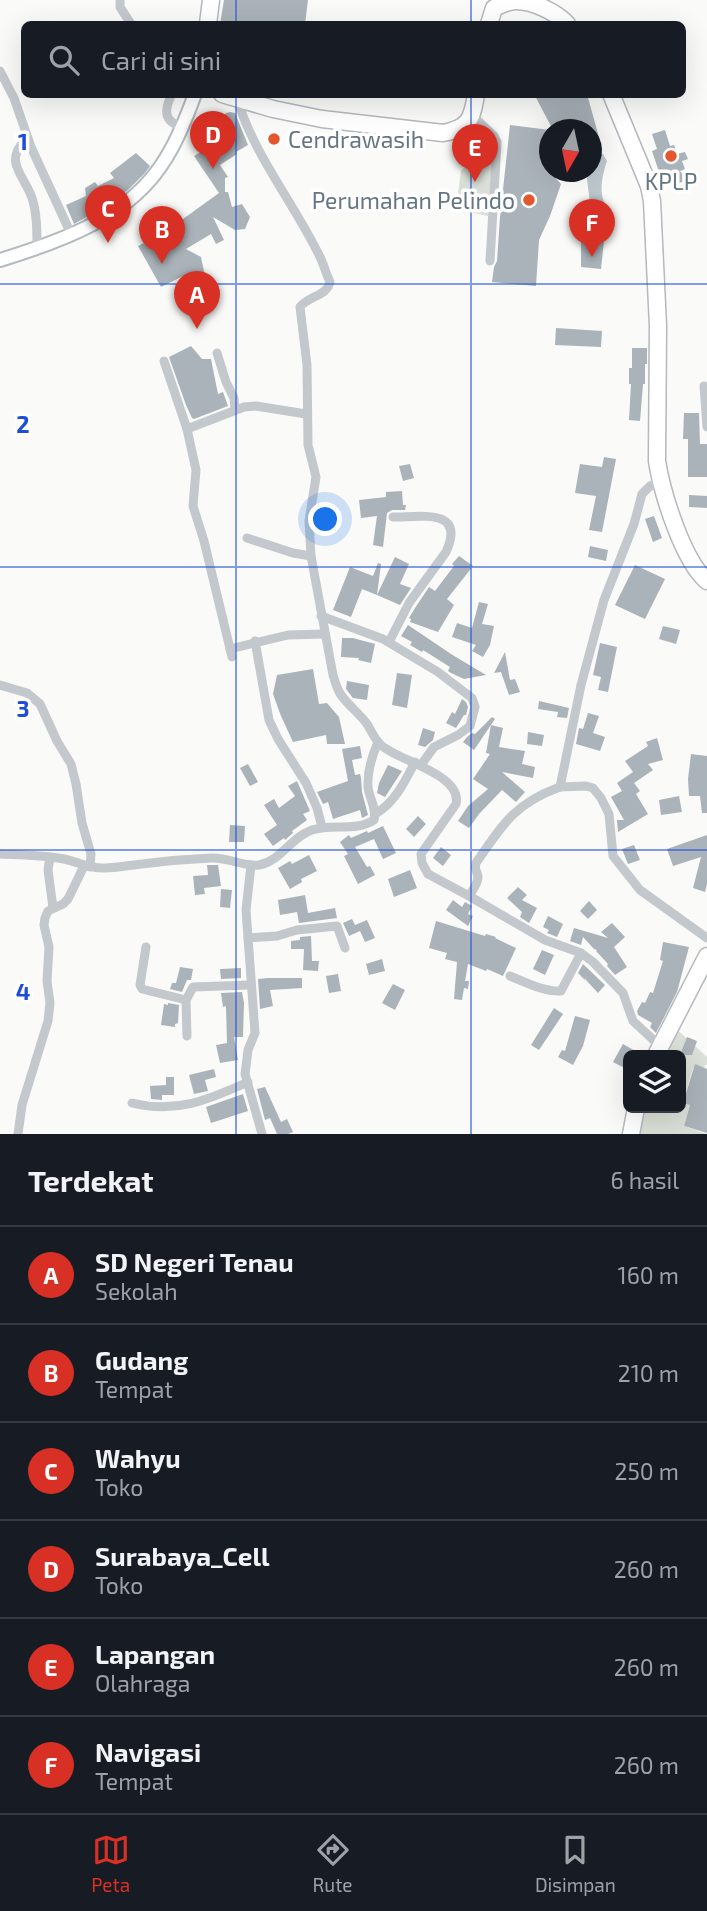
<!DOCTYPE html>
<html lang="id">
<style>
:root{--surface:#171b24;--page:#20242c;--text:#f1f3f6;--muted:#9ea1a6;--line:#363941;--accent:#d93025}
body{margin:0;font-family:"Exo 2",sans-serif;background:var(--page);color:var(--text)}
.controls{position:absolute;right:21px;bottom:21px;display:grid;overflow:hidden;border-radius:10px;box-shadow:0 7px 28px #0002}
.controls button{width:63px;height:63px;display:grid;place-items:center;padding:0;border:0;border-bottom:2px solid var(--line);background:var(--surface);color:var(--text);font:35px sans-serif}
.compass{position:absolute;left:539px;top:119px;width:63px;height:63px;border-radius:50%;background:var(--surface);box-shadow:0 7px 28px #0002;rotate:189deg}
.you{position:absolute;left:326px;top:520px;width:24px;height:24px;margin:-18px;border:5px solid #fff;border-radius:50%;background:#1a73e8;box-shadow:0 0 0 10px #1a73e833}
.badge{display:grid;place-items:center;width:46px;height:46px;border-radius:50%;background:var(--accent);color:#fff;font-size:23px;font-weight:700}
.pin{position:absolute;translate:-50% -58px;filter:drop-shadow(0 2px 4px #0008)}
.pin::after{content:'';position:absolute;top:37px;width:24px;height:21px;background:inherit;clip-path:polygon(0 0,100% 0,50% 100%)}
.list{margin:0;padding:0;list-style:none}
h2{display:flex;justify-content:space-between;align-items:center;height:91px;margin:0;padding:0 28px;font-size:30px}
h2 small{font-size:23px;font-weight:400;color:var(--muted)}
.list li{display:grid;grid-template-columns:46px 1fr auto;gap:21px;align-items:center;box-sizing:border-box;height:98px;padding:0 28px;border-top:2px solid var(--line)}
.list b{display:block;font-size:26px;white-space:nowrap}
.list p{margin:0;font-size:23px;white-space:nowrap;color:var(--muted)}
.list em{font-size:23px;font-style:normal;color:var(--muted)}
.icon{flex:none;width:38px;height:38px;fill:none;stroke:currentColor;stroke-width:2;stroke-linecap:round;stroke-linejoin:round}
.map{position:relative;flex:none;width:707px;height:1134px;overflow:hidden}
.search{position:absolute;background:var(--surface);box-shadow:0 7px 28px #0002;left:21px;right:21px;top:21px;height:77px;display:flex;align-items:center;gap:18px;box-sizing:border-box;padding:0 24px;border-radius:10px;color:var(--muted);font-size:26px}
.sheet{height:679px;background:var(--surface)}
nav{display:flex;justify-content:space-around;align-items:center;box-sizing:border-box;height:98px;border-top:2px solid var(--line);background:var(--surface);font-size:19px;color:var(--muted)}
nav a{display:grid;justify-items:center;gap:4px}
nav .on{color:var(--accent)}
.map>svg:first-child{display:block}
.green{fill:#dadfd7}
.water{fill:#bbc7cb}
.building{fill:#aab3b9}
.lines{fill:none;stroke-linecap:round;stroke-linejoin:round}
.secondary-casing{stroke:#b3babf;stroke-width:16}
.highway-casing{stroke:#b4b9bd;stroke-width:19}
.street{stroke:#c3c8cc;stroke-width:9}
.secondary{stroke:#fff;stroke-width:12}
.highway{stroke:#fff;stroke-width:16}
.grid{fill:none;stroke:#1d4ed8;stroke-width:2;stroke-opacity:0.55}
.poi-dot{fill:#e4572e;stroke:#fff;stroke-width:2.5}
.labels{text-anchor:middle;dominant-baseline:central;stroke-width:7;stroke-linejoin:round;paint-order:stroke}
.poi-label{font-size:23px;fill:#657683;stroke:#fff;text-anchor:start}
.grid-label{font-size:23px;text-anchor:middle;font-weight:bold;fill:#1d4ed8;stroke:#fff;stroke-width:7;stroke-linejoin:round;paint-order:stroke}
</style>
<div class="map">
<svg width="707" height="1134" viewBox="0 0 707 1134">
<rect width="100%" height="100%" fill="#fafaf8"/>
<g class="green">
<polygon points="473,158 492,160 488,216 459,210 458,194 461,171"/>
<polygon points="673,1026 707,1057 707,1065 705,1065 704,1069 693,1068 683,1102 690,1105 684,1126 707,1134 634,1134 639,1108 681,1108 681,1055 659,1055"/>
</g>
<path class="water" d="M592,153L603,154L607,161C602,176 598,194 607,207L590,203L586,172H592Z"/>
<g class="building">
<polygon points="224,0 308,0 305,24 220,24"/>
<polygon points="534,94 555,94 556,96 562,94 587,94 600,141 592,145 592,130 553,130"/>
<polygon points="230,112 235,113 248,145 236,152 237,154 220,165 228,177 225,178 225,192 228,192 232,207 242,204 250,217 245,229 235,230 213,217 224,240 216,244 211,234 186,249 201,257 204,271 210,288 199,294 185,275 161,287 138,246 165,232 219,193 194,156 209,147 213,153 228,141 218,130 227,126 221,118 226,113"/>
<polygon points="510,125 550,130 550,172 561,184 550,216 539,240 536,286 492,282 494,267 497,261 500,217"/>
<polygon points="665,130 670,146 674,145 677,154 685,152 688,159 682,161 685,169 680,171 687,181 669,185 664,175 660,175 652,151 657,149 652,134"/>
<polygon points="136,153 150,166 145,173 128,190 110,204 74,224 66,205 86,196 85,188 95,182 98,186 114,178 110,173"/>
<polygon points="591,237 604,241 601,269 581,267 581,239"/>
<polygon points="556,328 602,331 601,347 555,345"/>
<polygon points="191,346 202,359 211,359 218,394 223,392 228,406 194,419 192,418 186,405 169,357"/>
<polygon points="632,348 647,348 647,364 645,364 645,384 643,384 640,421 629,420 631,384 629,384 629,368 632,368"/>
<polygon points="684,413 699,413 700,444 707,444 707,477 688,477 688,439 683,439"/>
<polygon points="604,457 616,459 602,532 589,530 596,496 575,493 580,464 602,467"/>
<polygon points="410,464 414,478 403,481 399,466"/>
<polygon points="402,491 403,505 406,505 405,510 392,510 387,513 383,547 373,545 377,516 361,518 359,500 386,497 386,492"/>
<polygon points="689,495 707,496 707,508 689,507"/>
<polygon points="654,516 662,538 653,542 645,519"/>
<polygon points="590,546 608,550 606,561 588,557"/>
<polygon points="459,556 473,566 447,599 454,605 438,632 410,622 411,619 409,618 415,608 429,587 435,591 454,566 452,564"/>
<polygon points="395,557 409,564 400,584 411,588 400,605 377,595"/>
<polygon points="378,563 381,564 377,595 362,589 351,617 333,610 350,567 373,576"/>
<polygon points="635,565 665,579 645,619 615,605"/>
<polygon points="479,602 488,604 482,624 494,626 490,645 483,657 472,651 476,645 452,637 457,623 472,628"/>
<polygon points="408,625 451,654 486,675 464,679 451,673 448,671 450,667 423,650 422,652 410,645 412,642 401,636"/>
<polygon points="663,626 680,630 676,644 659,639"/>
<polygon points="342,638 353,638 375,644 371,663 358,660 359,658 341,657"/>
<polygon points="600,643 617,647 608,692 598,690 601,677 593,675"/>
<polygon points="505,652 510,680 515,679 520,692 509,695 501,672 494,673"/>
<polygon points="313,669 319,704 327,703 339,717 345,744 327,744 326,735 293,742 281,716 273,694 277,675"/>
<polygon points="397,673 412,675 407,708 392,705"/>
<polygon points="347,681 369,685 367,700 353,698 346,689"/>
<polygon points="462,699 466,702 468,707 466,715 464,715 456,728 446,723 452,712 455,714"/>
<polygon points="539,701 569,708 567,718 557,717 558,712 538,709"/>
<polygon points="588,713 599,716 593,733 605,737 600,751 576,744 579,728 583,729"/>
<polygon points="492,717 495,719 474,750 463,742 467,737 472,733 475,734"/>
<polygon points="491,725 503,728 499,747 525,751 522,764 535,767 533,778 502,772 525,792 516,802 502,790 479,814 469,828 458,821 468,806 488,789 473,779 490,754 486,753"/>
<polygon points="423,728 435,732 433,740 425,747 418,745"/>
<polygon points="528,732 544,735 542,746 527,744"/>
<polygon points="657,738 663,760 648,764 653,770 634,783 640,791 636,794 648,814 618,832 617,820 624,820 611,797 622,791 617,783 633,772 625,761 648,746 646,742"/>
<polygon points="360,746 362,758 352,760 355,775 360,774 361,778 362,792 368,815 362,818 360,810 333,819 328,802 323,804 317,792 348,781 342,749"/>
<polygon points="691,754 707,756 707,813 702,813 700,796 689,796 688,779"/>
<polygon points="248,764 258,782 250,786 240,768"/>
<polygon points="388,765 402,771 385,797 377,793 379,783"/>
<polygon points="297,781 310,811 303,814 307,820 292,831 293,833 285,840 284,838 273,846 264,834 277,825 264,805 274,799 279,808 295,796 288,786"/>
<polygon points="679,796 682,812 661,815 659,800"/>
<polygon points="418,816 426,824 414,837 406,829"/>
<polygon points="230,825 245,826 244,842 229,842"/>
<polygon points="383,826 396,853 383,859 374,839 355,847 367,867 370,866 375,875 358,884 344,856 348,854 340,842 349,835 351,838 367,831 368,833"/>
<polygon points="707,835 707,884 705,892 693,888 701,857 673,866 667,849"/>
<polygon points="634,845 640,860 628,864 622,849"/>
<polygon points="441,847 451,855 443,866 433,858"/>
<polygon points="309,855 317,871 301,879 302,882 290,889 278,868 290,861 292,864"/>
<polygon points="207,865 218,865 221,886 204,888 205,894 195,895 193,876 208,875"/>
<polygon points="410,870 417,888 394,897 388,879"/>
<polygon points="518,887 527,895 522,900 537,908 529,923 520,917 522,912 507,898"/>
<polygon points="221,889 232,890 230,908 220,907"/>
<polygon points="305,895 308,913 335,908 337,918 299,923 297,912 280,915 278,900"/>
<polygon points="453,900 462,907 465,902 472,906 468,914 473,916 468,926 446,910"/>
<polygon points="589,901 597,910 588,919 580,911"/>
<polygon points="548,916 563,924 557,937 547,933 549,930 543,927"/>
<polygon points="352,919 355,925 367,920 375,938 365,942 360,931 349,936 343,923"/>
<polygon points="436,921 485,936 486,934 496,937 495,938 516,948 503,976 487,969 486,971 468,964 465,981 469,981 468,989 464,988 462,1000 454,999 457,962 445,959 447,953 429,948"/>
<polygon points="612,923 625,937 614,947 627,967 615,975 607,966 608,964 596,951 597,950 594,949 583,937 581,945 570,941 574,928 608,938 601,932"/>
<polygon points="311,936 312,961 319,961 318,971 303,970 304,949 291,949 291,941 300,940 300,937"/>
<polygon points="663,942 689,947 677,992 656,1033 650,1027 652,1023 638,1015 637,1011 642,1002 645,1003 650,992 653,993 663,961 660,960"/>
<polygon points="542,950 554,955 545,975 533,969"/>
<polygon points="382,959 385,971 369,975 366,964"/>
<polygon points="583,964 605,985 598,993 586,980 586,978 585,980 578,973"/>
<polygon points="180,967 193,969 191,980 187,980 182,992 170,989 172,983 176,983"/>
<polygon points="241,968 241,978 221,979 220,969"/>
<polygon points="338,974 341,991 329,993 326,976"/>
<polygon points="268,978 302,978 302,988 270,990 273,1006 260,1009 258,979"/>
<polygon points="393,984 405,990 395,1010 382,1003"/>
<polygon points="242,992 244,1003 243,1037 234,1037 238,1060 220,1063 216,1045 227,1043 226,1006 223,1007 221,993"/>
<polygon points="168,1003 179,1005 178,1023 175,1024 175,1027 161,1025 164,1004 168,1005"/>
<polygon points="554,1008 563,1014 539,1050 531,1045"/>
<polygon points="575,1016 590,1020 583,1046 573,1065 558,1057 562,1050 565,1051"/>
<polygon points="687,1037 697,1041 692,1055 680,1055"/>
<polygon points="623,1044 642,1055 628,1055 628,1070 613,1062"/>
<polygon points="695,1064 707,1069 707,1133 684,1126 690,1105 683,1103"/>
<polygon points="214,1069 216,1077 205,1080 208,1091 194,1094 189,1075"/>
<polygon points="166,1077 174,1077 174,1095 162,1095 162,1100 151,1099 150,1086 166,1085"/>
<polygon points="265,1087 281,1122 287,1119 293,1132 288,1134 277,1134 270,1118 265,1120 257,1089"/>
<polygon points="243,1094 248,1111 211,1123 206,1107"/>
</g>
<g class="lines">
<defs>
<path id="secondary" d="M0,260C62,241 131,217 166,158C178,139 187,116 195,94"/>
<g id="highway">
<polyline points="208,24 211,0"/>
<path d="M489,24L494,8C501,5 508,1 516,1C533,1 556,12 567,24"/>
<path d="M222,94L273,109L322,119L443,133C469,128 472,120 476,94"/>
<path d="M611,94L649,186L652,201L658,326L657,461C662,493 683,561 707,581"/>
<polyline points="656,1055 707,956"/>
<polyline points="631,1134 636,1108"/>
</g>
</defs>
<use href="#secondary" class="secondary-casing"/>
<use href="#highway" class="highway-casing"/>
<g class="street">
<polyline points="120,0 120,7 131,24"/>
<polyline points="0,71 14,98 31,147 71,234"/>
<path d="M172,94C164,110 163,121 182,127"/>
<path d="M237,99C255,157 294,203 320,257C324,265 326,274 330,282C327,296 308,296 300,307L307,365L308,445L316,477L309,521L311,556L333,675C335,682 337,689 341,695C349,706 360,714 367,724C371,730 374,738 379,743C393,760 463,773 456,804L421,854L422,863L428,874L469,896L545,940L581,953L593,962L623,993L633,1021L660,1046"/>
<polyline points="472,115 494,136 497,142 490,261"/>
<path d="M27,138C2,162 24,174 32,198C37,213 37,232 37,248"/>
<polyline points="217,353 226,382 234,398 235,410"/>
<polyline points="164,361 187,429"/>
<polyline points="704,386 707,427"/>
<polyline points="660,482 650,486 642,494 634,524 604,600 581,685 560,787 586,786 593,788 601,798 609,814 613,856 640,890 707,938"/>
<polyline points="247,538 293,553 311,556"/>
<polyline points="321,616 383,639 438,672 472,698 475,707 470,726 458,735 434,747 421,765"/>
<polyline points="255,641 269,720 278,739 306,783 317,808 322,827"/>
<path d="M389,642L409,603L446,552C466,508 422,517 393,517"/>
<polyline points="230,649 288,635 325,634"/>
<polyline points="232,657 204,541 193,506 196,470 187,429 244,407 256,406 306,414"/>
<polyline points="0,685 27,693 40,704 57,741 71,764 76,784 82,823 91,854 90,867"/>
<path d="M375,814C395,803 405,781 415,762"/>
<path d="M0,854C21,855 43,855 64,859C79,862 89,869 105,868C117,868 130,865 142,864C165,861 188,859 211,858C228,857 244,867 259,865C281,861 291,837 312,830C332,823 356,832 374,820C377,808 369,798 368,787C367,771 372,756 378,742"/>
<polyline points="50,857 48,870 53,908"/>
<polyline points="251,865 246,910 255,1033 248,1050 245,1074 262,1134"/>
<path d="M469,896C472,891 478,884 478,877C477,870 474,870 476,863C502,825 515,803 560,787"/>
<polyline points="248,938 277,936 297,930 337,926 345,948"/>
<polyline points="146,947 140,985 142,989 186,1000"/>
<path d="M510,976C525,982 544,992 561,991L581,953"/>
<polyline points="187,1036 186,1000 193,987 250,985"/>
<path d="M132,1103C176,1114 208,1100 248,1082"/>
<polyline points="18,1134 22,1105 48,1021 50,1003 47,981 49,947 44,925 45,918 48,911 63,904 68,899 84,866"/>
</g>
<use href="#secondary" class="secondary"/>
<use href="#highway" class="highway"/>
</g>
<path class="grid" d="M236,0V24M471,0V24M236,94V1134M471,94V1134M0,284H707M0,567H707M0,850H707"/>
<g class="poi-dot">
<circle cx="274" cy="139" r="7"/>
<circle cx="671" cy="156" r="7"/>
<circle cx="529" cy="200" r="7"/>
</g>
<g class="labels">
<g class="poi-label">
<text x="288" y="139">Cendrawasih</text>
<text x="671" y="181" text-anchor="middle">KPLP</text>
<text x="515" y="200" text-anchor="end">Perumahan Pelindo</text>
</g>
</g>
<g class="grid-label">
<text x="23" y="150">1</text>
<text x="23" y="433">2</text>
<text x="23" y="717">3</text>
<text x="23" y="1000">4</text>
</g>
</svg>
<div class="controls">
<button><svg class="icon" aria-label="layers" viewBox="0 0 24 24"><path d="M12 4l9 5-9 5-9-5zM3 14l9 5 9-5"/></svg></button>
</div>
<svg class="compass" viewBox="-18 -18 36 36"><path d="M0-13l5 13h-10z" fill="#e53935"/><path d="M0 13l5-13h-10z" fill="#9ea1a6"/></svg>
<div class="you"></div>
<div class="pin badge" style="left:197px;top:329px">A</div>
<div class="pin badge" style="left:162px;top:264px">B</div>
<div class="pin badge" style="left:108px;top:243px">C</div>
<div class="pin badge" style="left:213px;top:169px">D</div>
<div class="pin badge" style="left:475px;top:182px">E</div>
<div class="pin badge" style="left:592px;top:257px">F</div>
<div class="search"><svg class="icon" aria-label="search" viewBox="0 0 24 24"><circle cx="10" cy="10" r="6"/><path d="M15 15l6 6"/></svg>Cari di sini</div>
</div>
<section class="sheet">
<h2>Terdekat<small>6 hasil</small></h2>
<ul class="list">
<li><span class="badge">A</span><div><b>SD Negeri Tenau</b><p>Sekolah</p></div><em>160 m</em></li>
<li><span class="badge">B</span><div><b>Gudang</b><p>Tempat</p></div><em>210 m</em></li>
<li><span class="badge">C</span><div><b>Wahyu</b><p>Toko</p></div><em>250 m</em></li>
<li><span class="badge">D</span><div><b>Surabaya_Cell</b><p>Toko</p></div><em>260 m</em></li>
<li><span class="badge">E</span><div><b>Lapangan</b><p>Olahraga</p></div><em>260 m</em></li>
<li><span class="badge">F</span><div><b>Navigasi</b><p>Tempat</p></div><em>260 m</em></li>
</ul>
</section>
<nav>
<a class="on"><svg class="icon" aria-label="map" viewBox="0 0 24 24"><path d="M3 6l6-2 6 2 6-2v14l-6 2-6-2-6 2zM9 4v14M15 6v14"/></svg>Peta</a>
<a><svg class="icon" aria-label="directions" viewBox="0 0 24 24"><path d="M12 3l9 9-9 9-9-9zM9 14v-3h6M13 9l2 2-2 2"/></svg>Rute</a>
<a><svg class="icon" aria-label="saved" viewBox="0 0 24 24"><path d="M7 4h10v16l-5-4-5 4z"/></svg>Disimpan</a>
</nav>
